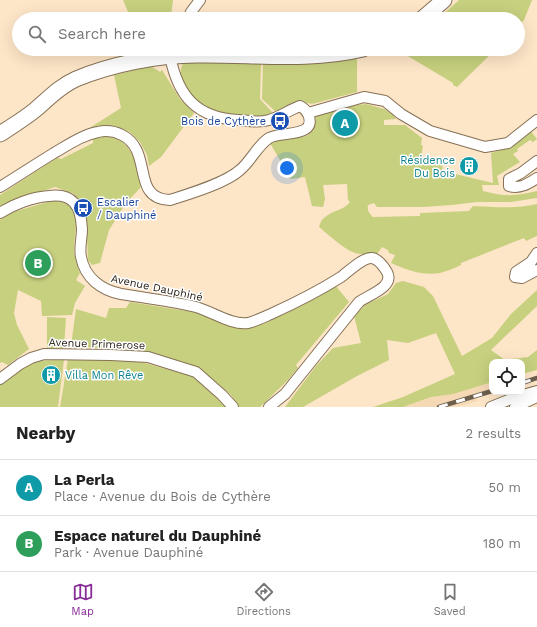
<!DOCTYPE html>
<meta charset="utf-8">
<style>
:root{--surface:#fff;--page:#f2f2f2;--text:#222;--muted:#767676;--line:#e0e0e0;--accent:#882c97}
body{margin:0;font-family:"Work Sans",sans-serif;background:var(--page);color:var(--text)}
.controls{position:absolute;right:12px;bottom:12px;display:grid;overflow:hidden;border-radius:8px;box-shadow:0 4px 16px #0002}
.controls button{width:36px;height:36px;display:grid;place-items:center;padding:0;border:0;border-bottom:1px solid var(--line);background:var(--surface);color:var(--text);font:20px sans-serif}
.you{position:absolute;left:287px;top:168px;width:14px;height:14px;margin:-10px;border:3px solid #fff;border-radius:50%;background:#1a73e8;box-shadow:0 0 0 6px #1a73e833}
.badge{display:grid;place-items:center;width:26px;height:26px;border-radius:50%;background:var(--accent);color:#fff;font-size:13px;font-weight:700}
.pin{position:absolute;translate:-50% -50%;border:2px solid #fff;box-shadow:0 1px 4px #0006}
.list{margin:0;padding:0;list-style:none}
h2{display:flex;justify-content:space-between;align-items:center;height:52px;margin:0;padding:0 16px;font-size:17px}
h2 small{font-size:13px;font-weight:400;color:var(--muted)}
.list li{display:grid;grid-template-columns:26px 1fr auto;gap:12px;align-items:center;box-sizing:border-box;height:56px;padding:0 16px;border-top:1px solid var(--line)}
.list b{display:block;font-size:15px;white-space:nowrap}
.list p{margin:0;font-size:13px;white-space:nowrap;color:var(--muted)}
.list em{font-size:13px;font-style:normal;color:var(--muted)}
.icon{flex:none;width:22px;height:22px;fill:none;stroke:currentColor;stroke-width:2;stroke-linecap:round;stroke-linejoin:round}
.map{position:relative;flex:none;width:537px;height:407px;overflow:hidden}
.search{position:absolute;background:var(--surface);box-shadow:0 4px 16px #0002;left:12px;right:12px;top:12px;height:44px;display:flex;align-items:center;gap:10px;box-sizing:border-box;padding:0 14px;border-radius:22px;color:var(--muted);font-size:15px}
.sheet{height:164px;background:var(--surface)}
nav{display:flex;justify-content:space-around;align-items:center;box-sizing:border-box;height:56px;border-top:1px solid var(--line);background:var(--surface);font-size:11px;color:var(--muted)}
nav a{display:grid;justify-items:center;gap:2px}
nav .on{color:var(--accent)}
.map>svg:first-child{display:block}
.built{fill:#f5d9b5}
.green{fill:#c6d07e}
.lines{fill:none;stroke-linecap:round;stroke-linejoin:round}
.street-casing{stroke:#867156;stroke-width:12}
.secondary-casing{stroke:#867156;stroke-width:17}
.street{stroke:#fff;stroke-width:10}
.secondary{stroke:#fff;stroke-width:15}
.rail-casing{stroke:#6d5f4e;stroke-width:4.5}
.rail{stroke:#fff;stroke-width:3;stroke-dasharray:9;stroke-linecap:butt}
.labels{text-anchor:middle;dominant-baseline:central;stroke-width:3;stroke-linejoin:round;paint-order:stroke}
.transit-label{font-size:11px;fill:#164399;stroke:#fff;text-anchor:end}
.culture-label{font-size:11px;fill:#0d838f;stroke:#fff;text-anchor:end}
.street-label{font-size:11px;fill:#231b10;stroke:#fff}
</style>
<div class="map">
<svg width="537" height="407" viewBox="0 0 537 407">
<rect width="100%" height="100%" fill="#fde5c7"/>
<polygon class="built" points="492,376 492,392 496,392 477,398 477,401 456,407 403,407"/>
<g class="green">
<polygon points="123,0 173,0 171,16 152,19 131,19"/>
<polygon points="459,0 532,0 524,20 518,26 518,19 438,19"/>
<polygon points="399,49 496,49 457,87 453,85 453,83 401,52"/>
<polygon points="357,55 357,92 312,104 299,101 276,112 262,99 263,63"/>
<path d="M186,61L261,62L260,99L273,113C258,120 218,115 204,107C196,102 190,94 186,86C181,77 179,72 183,63Z"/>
<polygon points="151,66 160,72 162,70 180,99 194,113 161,157 149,166 147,155 140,142 130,132 114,126 88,129 121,108 114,75"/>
<path d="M366,104L384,109L394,115L396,119L384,120V125H405L422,138L421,145L423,146L421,157L443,163L442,171L493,183L491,153L508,148L529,129L537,139L533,142L530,140L517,149L518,151L513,154L520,162L497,176L499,185H482L483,191C506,197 515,196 537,191V198L511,202H477L452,205L422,207H377L374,203L368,205C367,211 369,213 373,217L420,216V213L469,211L473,206C495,207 516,209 537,204V236L526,241L524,238L461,263V265C455,268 447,271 440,273C424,276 406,270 391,263L395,255L389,253L388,250L382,247C376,256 377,254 367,254C365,254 363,254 361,254C348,254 329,235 319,227C320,224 321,220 324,218C332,210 343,211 350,202L348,200L347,184L323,185L325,199L323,207L312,206L305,177L291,179L270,143L277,139L307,136L314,129L316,116L351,106Z"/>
<path d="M101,136C125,137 129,147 138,167L137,170L141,187L126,203L109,230L100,263L92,265L88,260L86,214L82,203L74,194L55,187L0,206V195L57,158L61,159L93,143V139Z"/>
<path d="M54,200C87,206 73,229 74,252C75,259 78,267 80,273L76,280L85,286L75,303L72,315L42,316L41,301L18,290L14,313L17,325L29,349L8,365L2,362L0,363V220L10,213Z"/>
<polygon points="403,281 424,287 433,296 462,356 492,338 511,314 537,290 537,306 491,350 505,360 528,357 537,350 537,370 522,374 522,362 492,362 492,382 453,394 431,397 403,407 373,407 403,397 455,374 436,333 408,343 387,340 389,360 357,376 303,407 285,407 316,366 333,348 361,343 354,316 365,305 388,294 396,283"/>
<polygon points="335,285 349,302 296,365 298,368 288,380 260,407 239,407 231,395 198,367 131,348 118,349 71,346 76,309 106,318 109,308 126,308 130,302 193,312 247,328 265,323 287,313"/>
<polygon points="47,317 66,318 64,348 47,348"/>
<polygon points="68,359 134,360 195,377 226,407 60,407"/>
<path d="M64,360L58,407H0V385C11,376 24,363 38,361C46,360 55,360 64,360Z"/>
</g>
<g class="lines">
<defs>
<g id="street">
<polyline points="188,19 191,12 200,0"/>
<polyline points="308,113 364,97 385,101 401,114 430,131 485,147 508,143 537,120"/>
<path d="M537,161L521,173L509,179V186C520,189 528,184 537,178"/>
<path d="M0,187C18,176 36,164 54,153C68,145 82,135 98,132C107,130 114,131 122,135C154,151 130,199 170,200C189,194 226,183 240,170C251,161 257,146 269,138C282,131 318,138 308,114C306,110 304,108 300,106C289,110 280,117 269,120C259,123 249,121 239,120C196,118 178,96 170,56"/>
<path d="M0,213C14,204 33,197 49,196C73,193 81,206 82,229C82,238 79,248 81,257C85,278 101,290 121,294C146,298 171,301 196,307C213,312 231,325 248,323C256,321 264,317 271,314C295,303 319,291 341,277C348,272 363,257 372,258C379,259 384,267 387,272C395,287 368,295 359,302L285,394L269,407"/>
<polyline points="537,253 531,262 516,272 515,277 522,278 537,270"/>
<polyline points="0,379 20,364 31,358 44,354 111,355 148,357 196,372 222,395 233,407"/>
<polyline points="491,407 516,397 537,391"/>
<polyline points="515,407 537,397"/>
</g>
<g id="secondary">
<polyline points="422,19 444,0"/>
<path d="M0,134C12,126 24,119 35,110C48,99 60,86 76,79C112,64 158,55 197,55C253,54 308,62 363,49"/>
</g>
</defs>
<use href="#street" class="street-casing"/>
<use href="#secondary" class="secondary-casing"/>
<use href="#street" class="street"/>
<use href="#secondary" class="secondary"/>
<defs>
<g id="rail">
<polyline points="522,383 537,378"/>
<polyline points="439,407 492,391"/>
</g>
</defs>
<use href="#rail" class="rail-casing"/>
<use href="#rail" class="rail"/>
</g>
<defs>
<symbol id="bus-disc" viewBox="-11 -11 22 22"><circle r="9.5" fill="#1a4fb4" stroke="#fff"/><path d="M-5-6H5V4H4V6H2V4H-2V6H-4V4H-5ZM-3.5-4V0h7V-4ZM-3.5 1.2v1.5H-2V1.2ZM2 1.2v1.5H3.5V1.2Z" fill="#fff"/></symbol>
<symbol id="building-disc" viewBox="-11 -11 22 22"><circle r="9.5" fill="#0f9aa8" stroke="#fff"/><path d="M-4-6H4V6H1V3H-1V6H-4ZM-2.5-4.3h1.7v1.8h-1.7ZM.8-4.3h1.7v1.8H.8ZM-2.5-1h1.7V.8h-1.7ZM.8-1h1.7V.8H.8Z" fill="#fff"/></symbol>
</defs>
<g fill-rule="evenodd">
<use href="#bus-disc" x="269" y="110" width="22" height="22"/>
<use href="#building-disc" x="458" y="155" width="22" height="22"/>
<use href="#bus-disc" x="72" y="197" width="22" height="22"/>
<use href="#building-disc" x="40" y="364" width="22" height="22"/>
</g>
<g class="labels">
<g class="transit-label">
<text x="266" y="121">Bois de Cythère</text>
<text x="97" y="202" text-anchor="start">Escalier<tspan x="97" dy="13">/ Dauphiné</tspan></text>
</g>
<g class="culture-label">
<text x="455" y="160">Résidence<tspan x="455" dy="13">Du Bois</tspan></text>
<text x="65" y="375" text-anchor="start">Villa Mon Rêve</text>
</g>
<g class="street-label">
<text transform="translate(157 288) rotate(12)">Avenue Dauphiné</text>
<text transform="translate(97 344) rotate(2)">Avenue Primerose</text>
</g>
</g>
</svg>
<div class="controls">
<button><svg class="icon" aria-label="locate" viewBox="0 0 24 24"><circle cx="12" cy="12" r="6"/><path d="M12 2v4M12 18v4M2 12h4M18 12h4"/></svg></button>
</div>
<div class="you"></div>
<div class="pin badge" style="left:345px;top:123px;background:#0f9aa8">A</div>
<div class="pin badge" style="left:38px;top:263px;background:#2e9e5b">B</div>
<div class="search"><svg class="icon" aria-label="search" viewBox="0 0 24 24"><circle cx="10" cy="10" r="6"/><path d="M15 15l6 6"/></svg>Search here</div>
</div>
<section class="sheet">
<h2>Nearby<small>2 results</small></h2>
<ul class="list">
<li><span class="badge" style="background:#0f9aa8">A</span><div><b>La Perla</b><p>Place · Avenue du Bois de Cythère</p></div><em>50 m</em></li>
<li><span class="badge" style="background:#2e9e5b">B</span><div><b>Espace naturel du Dauphiné</b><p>Park · Avenue Dauphiné</p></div><em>180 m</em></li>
</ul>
</section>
<nav>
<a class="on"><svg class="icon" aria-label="map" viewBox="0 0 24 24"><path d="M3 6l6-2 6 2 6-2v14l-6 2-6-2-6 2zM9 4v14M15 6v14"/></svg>Map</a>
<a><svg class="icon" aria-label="directions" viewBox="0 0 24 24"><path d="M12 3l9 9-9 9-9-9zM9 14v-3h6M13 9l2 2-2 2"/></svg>Directions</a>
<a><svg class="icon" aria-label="saved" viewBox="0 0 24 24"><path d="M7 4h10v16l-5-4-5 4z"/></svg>Saved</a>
</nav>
